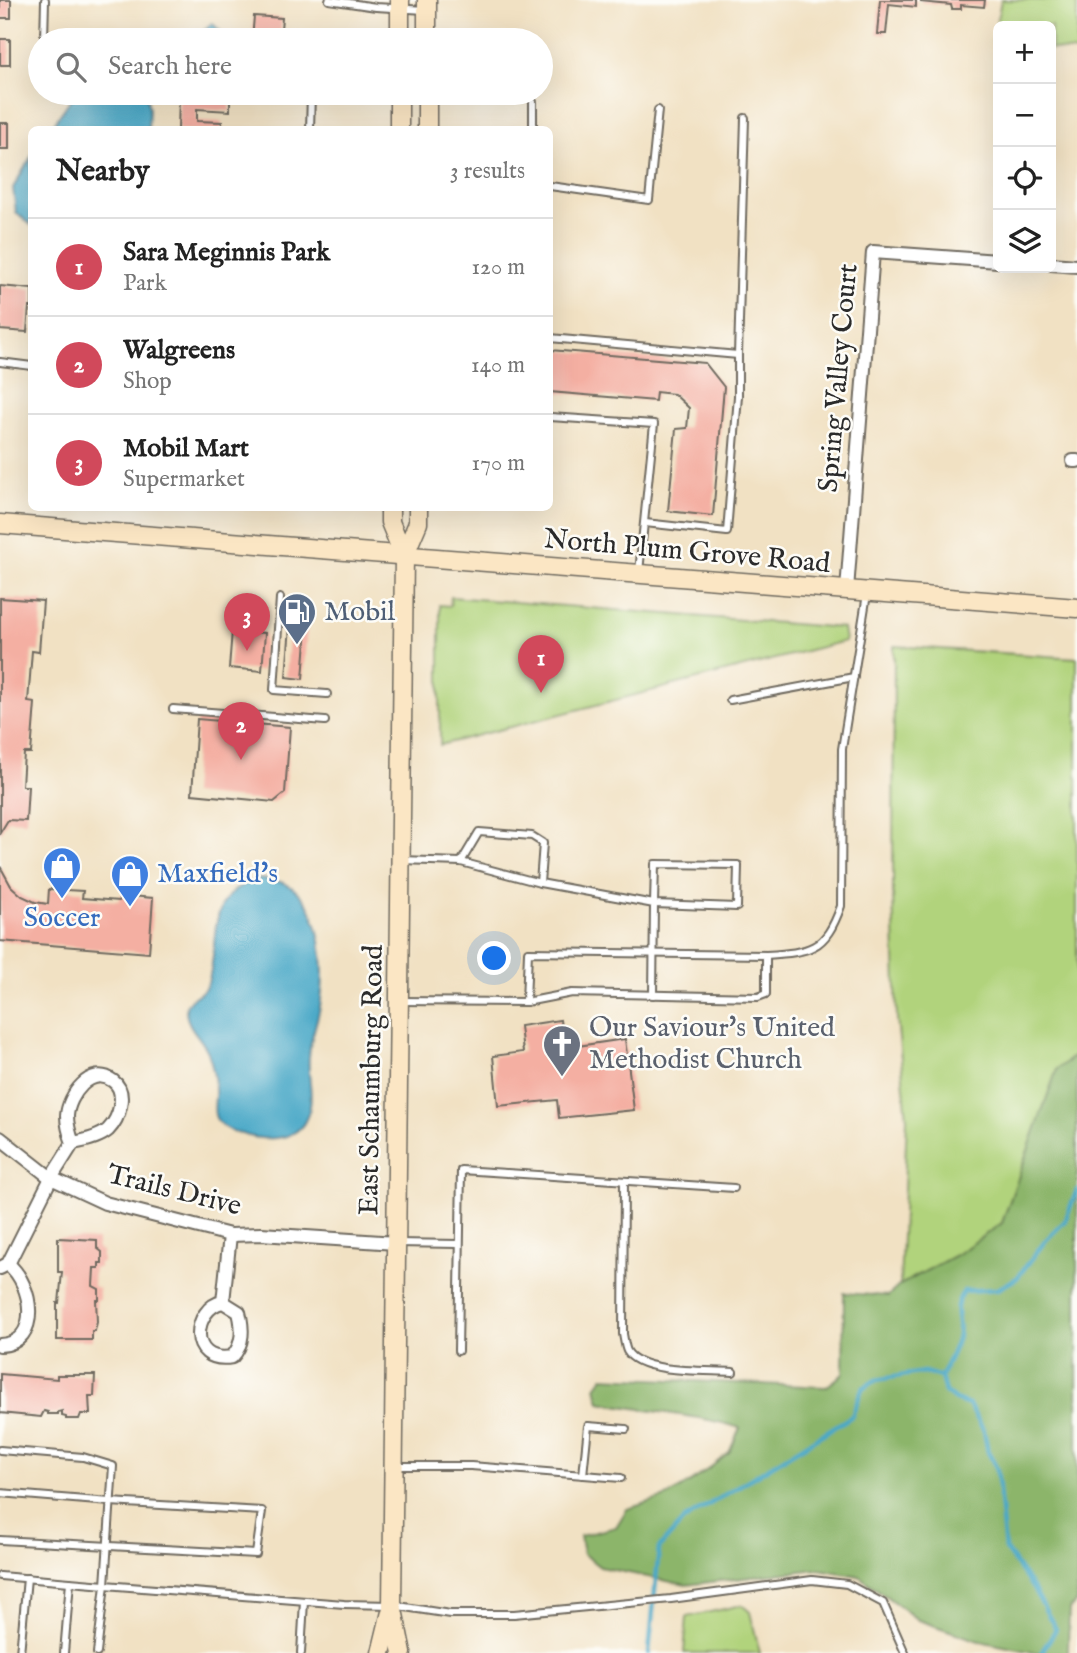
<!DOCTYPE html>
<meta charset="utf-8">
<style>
:root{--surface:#fff;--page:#f6f6f6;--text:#222;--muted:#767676;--line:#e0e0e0;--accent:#d1495b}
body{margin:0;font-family:"IM FELL English",serif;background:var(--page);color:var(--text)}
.controls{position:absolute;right:21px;top:21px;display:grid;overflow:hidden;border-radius:10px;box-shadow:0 7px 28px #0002}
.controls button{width:63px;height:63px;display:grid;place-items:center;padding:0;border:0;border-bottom:2px solid var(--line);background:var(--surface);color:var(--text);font:35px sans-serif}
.you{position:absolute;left:495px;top:959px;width:24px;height:24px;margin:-18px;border:5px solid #fff;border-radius:50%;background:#1a73e8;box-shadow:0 0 0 10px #1a73e833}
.badge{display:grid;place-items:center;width:46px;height:46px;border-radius:50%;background:var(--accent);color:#fff;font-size:23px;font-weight:700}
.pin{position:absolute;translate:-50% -58px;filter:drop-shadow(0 2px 4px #0008)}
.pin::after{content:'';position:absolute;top:37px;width:24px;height:21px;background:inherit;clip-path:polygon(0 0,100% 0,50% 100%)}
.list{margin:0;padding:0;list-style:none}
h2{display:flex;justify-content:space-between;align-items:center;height:91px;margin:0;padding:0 28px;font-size:30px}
h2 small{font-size:23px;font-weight:400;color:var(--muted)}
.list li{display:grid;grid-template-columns:46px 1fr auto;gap:21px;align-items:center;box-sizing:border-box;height:98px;padding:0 28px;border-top:2px solid var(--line)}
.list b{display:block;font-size:26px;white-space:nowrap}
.list p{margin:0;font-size:23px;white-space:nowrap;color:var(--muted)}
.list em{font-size:23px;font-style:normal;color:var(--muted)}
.icon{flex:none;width:38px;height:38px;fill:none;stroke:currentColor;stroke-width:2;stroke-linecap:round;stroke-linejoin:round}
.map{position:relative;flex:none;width:1077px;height:1653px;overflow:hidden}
.search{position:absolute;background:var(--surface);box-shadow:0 7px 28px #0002;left:28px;top:28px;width:525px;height:77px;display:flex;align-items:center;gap:18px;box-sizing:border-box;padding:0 24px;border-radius:38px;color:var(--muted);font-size:26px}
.panel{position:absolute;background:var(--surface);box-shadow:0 7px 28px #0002;left:28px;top:126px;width:525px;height:385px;border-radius:10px}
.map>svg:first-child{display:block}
.green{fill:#b1d37b;stroke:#6e7f53;stroke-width:2}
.forest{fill:#8cb56b;stroke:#5c704b;stroke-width:2}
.water{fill:#48a8c7;stroke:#3a6a79;stroke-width:2}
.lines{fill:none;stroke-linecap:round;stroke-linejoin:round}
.stream{stroke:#48a8c7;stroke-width:4.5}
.building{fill:#f4afa2}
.lane-casing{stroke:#706b60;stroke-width:10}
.street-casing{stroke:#706b60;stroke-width:16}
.secondary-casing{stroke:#706b60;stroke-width:21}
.lane{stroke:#fff;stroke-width:6}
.street{stroke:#fff;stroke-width:12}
.secondary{stroke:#fbe6c4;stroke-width:18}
.labels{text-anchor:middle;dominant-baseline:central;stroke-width:5;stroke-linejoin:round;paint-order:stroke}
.street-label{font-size:28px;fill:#2b2b2b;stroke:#fdfcf7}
.service-label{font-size:28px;fill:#4e5e75;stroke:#fdfcf7;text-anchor:start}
.shop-label{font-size:28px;fill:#366cbe;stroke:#fdfcf7;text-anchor:start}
.worship-label{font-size:28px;fill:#5b616d;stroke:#fdfcf7;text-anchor:start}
</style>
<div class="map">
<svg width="1077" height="1653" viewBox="0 0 1077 1653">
<rect width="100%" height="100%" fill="#fdfcf7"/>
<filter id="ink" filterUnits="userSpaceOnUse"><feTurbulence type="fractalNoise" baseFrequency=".0143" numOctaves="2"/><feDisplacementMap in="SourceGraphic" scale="14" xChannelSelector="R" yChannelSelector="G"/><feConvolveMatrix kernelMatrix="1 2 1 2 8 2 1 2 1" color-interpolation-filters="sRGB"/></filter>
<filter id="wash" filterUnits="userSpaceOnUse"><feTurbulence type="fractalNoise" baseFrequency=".00686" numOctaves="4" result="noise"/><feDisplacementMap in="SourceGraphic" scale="28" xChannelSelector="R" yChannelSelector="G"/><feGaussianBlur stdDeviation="1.57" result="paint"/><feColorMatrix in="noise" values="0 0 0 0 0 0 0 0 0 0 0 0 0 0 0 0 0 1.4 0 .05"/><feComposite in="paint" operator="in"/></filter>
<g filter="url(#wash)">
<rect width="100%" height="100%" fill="#f1e1c3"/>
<g class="green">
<polygon points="1001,0 1077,0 1077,52 1051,49 1051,26 998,26 998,43 993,42"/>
<polygon points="451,597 843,628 845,641 440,745 440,605 450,606"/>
<polygon points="894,646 1077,658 1077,1054 1057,1070 1002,1223 956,1255 900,1285 907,1118 897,1019 893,894"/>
<polygon points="742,1605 750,1612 760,1653 684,1653 687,1617"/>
</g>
<path class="forest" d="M1077,1054V1602L1069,1609L1068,1653H1037L979,1641L918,1620L859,1576L818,1569L686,1585L600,1567L583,1554L580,1536L616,1527L627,1509L666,1497L694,1480L729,1453L740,1428C695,1414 646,1412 600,1402L596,1387L603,1377L826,1387L843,1374L844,1293L888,1296L900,1285L956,1255L1002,1223L1057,1069Z"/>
<g class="water">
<polygon points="212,23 229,40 195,40"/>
<polygon points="75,93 146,93 149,109 148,129 50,129"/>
<polygon points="31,157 31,225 16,212 13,188"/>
<path d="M260,879C273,880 285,881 295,890C322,912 326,967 321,1000C319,1019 310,1037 309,1057C307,1079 316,1098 306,1119C301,1131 289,1137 276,1138C261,1140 219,1133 215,1115C213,1107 216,1097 215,1089C215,1076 212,1064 208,1052C202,1038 186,1027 186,1010C186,996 204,996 208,983C221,941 202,893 260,879Z"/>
</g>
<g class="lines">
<g class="stream">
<polyline points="649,1653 659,1548 684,1520 852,1416 862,1389 876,1380 924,1372 941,1377"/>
<path d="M1041,1653L1056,1629L1034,1590L1005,1549L997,1469L988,1452L984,1431L969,1405L955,1400L945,1392L941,1377C946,1364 956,1348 958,1335C961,1315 950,1312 964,1291L998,1289L1017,1278L1046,1240L1065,1221L1077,1190"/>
</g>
</g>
<g id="blocks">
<g class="building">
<rect x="0" y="0" width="11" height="18"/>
<polygon points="880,0 916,0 916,7 889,4 886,34 877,34"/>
<polygon points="921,0 985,0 984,7 961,5 961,9 952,9 951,5 921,2"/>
<polygon points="254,16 282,18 280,40 252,40"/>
<rect x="0" y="39" width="10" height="26"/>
<polygon points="188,93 230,93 230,111 197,109 197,121 222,122 221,130 178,130 179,98 187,99"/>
<rect x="0" y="123" width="9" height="26"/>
<polygon points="0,286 32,289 32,307 29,307 27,332 0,330"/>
<polygon points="550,350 705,363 724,387 713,516 668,511 676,429 687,428 689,408 674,394 656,392 655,401 550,392"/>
<polygon points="0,598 43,601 39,652 32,651 28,702 35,703 31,753 24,753 22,786 28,786 26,821 8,820 0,833"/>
<polygon points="291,613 308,614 303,679 286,677"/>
<polygon points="232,631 265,633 262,671 229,668"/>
<polygon points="197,719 290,727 285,793 274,802 192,794"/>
<polygon points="0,866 11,886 22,896 35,902 48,904 49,889 83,891 82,898 119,901 120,895 153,898 149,953 0,941"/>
<polygon points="560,1020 564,1048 625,1039 634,1110 559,1118 557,1100 498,1106 493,1056 523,1052 520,1026"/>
<polygon points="58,1238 97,1240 97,1248 102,1252 102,1263 99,1263 99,1268 94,1268 93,1286 99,1289 99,1300 96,1300 97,1322 95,1331 92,1331 92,1340 57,1340 57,1303 59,1303 62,1272 58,1272"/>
<polygon points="0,1374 57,1379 57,1375 95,1375 94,1396 89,1396 90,1414 81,1414 79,1419 66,1419 66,1417 62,1416 62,1411 58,1412 58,1414 48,1414 48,1412 44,1411 41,1417 0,1413"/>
</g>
</g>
</g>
<g filter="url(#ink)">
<use href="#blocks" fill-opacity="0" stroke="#706b60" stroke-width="2"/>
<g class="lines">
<defs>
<g id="lane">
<polyline points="329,0 376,7 425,10"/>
<polyline points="44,40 45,0"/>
<polyline points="310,130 311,93"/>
<polyline points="533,130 533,102"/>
<polyline points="550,186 649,200 658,110"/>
<polyline points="550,338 738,355"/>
<polyline points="0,362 32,366"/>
<polyline points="550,417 654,424 639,572"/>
<polyline points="645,523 727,532 738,396 738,355 745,118"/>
<polyline points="280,598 274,690 327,694"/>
<polyline points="730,700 854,677"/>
<polyline points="173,709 325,721"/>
<polyline points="401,860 461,862 540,883 654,904 653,995"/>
<polyline points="461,862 479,832 532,836 543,843 540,883"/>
<polygon points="655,864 738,865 737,907 654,904"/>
<path d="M400,1001L526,1002L528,952L766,955C810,952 825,951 841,906L842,749L867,594"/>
<polyline points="526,1002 572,993 758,997 766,994 766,955"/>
<path d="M624,1181L623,1334C624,1339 625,1347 627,1351C640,1374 708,1370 733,1372"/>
<polyline points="397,1243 458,1244"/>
<polyline points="458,1351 461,1170 734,1188"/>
<polyline points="0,1450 83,1457 113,1466 105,1585 344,1604 392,1605 450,1614 514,1614 671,1599 812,1580 847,1584 883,1603 905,1653"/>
<polyline points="396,1466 471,1466 621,1478"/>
<polyline points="583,1475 588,1426 626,1429"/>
<polyline points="0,1493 110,1502 262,1511 256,1554 0,1540"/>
<polyline points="0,1576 105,1585 97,1653"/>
<polyline points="20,1653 27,1578"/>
<polyline points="64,1653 70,1582"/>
<polyline points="301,1653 304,1601"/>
</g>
<g id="street">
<polyline points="1051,264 1077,266"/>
<polyline points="1073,461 1077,461"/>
<polyline points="847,590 873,252 998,261"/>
<polyline points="0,1138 51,1178 105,1203 230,1235 261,1234 396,1243"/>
<path d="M0,1268L8,1264L51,1178L73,1143C84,1141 99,1138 108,1130C119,1119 128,1092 113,1081C91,1064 68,1096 67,1116C67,1125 70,1135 73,1143"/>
<path d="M223,1302L239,1312C243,1328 244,1344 232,1357C186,1365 193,1307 223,1302Z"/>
<polyline points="223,1302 230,1235"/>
<path d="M0,1345C42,1343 33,1284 8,1264"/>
</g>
<g id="secondary">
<polyline points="427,0 427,40"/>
<polyline points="400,40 400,0"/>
<polyline points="399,130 399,93"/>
<polyline points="427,130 427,93"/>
<polyline points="390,508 390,522 404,556"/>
<polyline points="0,524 1077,608"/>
<polyline points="381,1653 391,1612"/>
<polyline points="402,1653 392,1605 404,556 418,523 418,508"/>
</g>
</defs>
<use href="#lane" class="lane-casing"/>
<use href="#street" class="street-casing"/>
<use href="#secondary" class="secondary-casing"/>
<use href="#lane" class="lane"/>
<use href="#street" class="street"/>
<use href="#secondary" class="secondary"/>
</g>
</g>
<defs>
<symbol id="fuel-pin" viewBox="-11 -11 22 30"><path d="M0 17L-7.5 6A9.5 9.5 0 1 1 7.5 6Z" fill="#5c6f8a" stroke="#fdfcf7"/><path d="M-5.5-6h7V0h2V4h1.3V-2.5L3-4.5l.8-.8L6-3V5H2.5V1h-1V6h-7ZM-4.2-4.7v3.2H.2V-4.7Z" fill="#fff"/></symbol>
<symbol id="shop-pin" viewBox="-11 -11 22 30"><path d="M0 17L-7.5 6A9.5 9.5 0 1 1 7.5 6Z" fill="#3f7fe0" stroke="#fdfcf7"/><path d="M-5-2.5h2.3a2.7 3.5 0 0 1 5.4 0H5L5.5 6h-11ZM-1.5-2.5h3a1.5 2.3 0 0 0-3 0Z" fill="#fff"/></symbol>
<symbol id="church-pin" viewBox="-11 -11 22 30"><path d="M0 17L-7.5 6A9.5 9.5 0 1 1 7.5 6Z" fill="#6b7280" stroke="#fdfcf7"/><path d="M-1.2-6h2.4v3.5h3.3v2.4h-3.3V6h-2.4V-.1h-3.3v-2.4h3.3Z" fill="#fff"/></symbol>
</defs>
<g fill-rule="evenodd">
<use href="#fuel-pin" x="275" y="590" width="44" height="60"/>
<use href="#shop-pin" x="40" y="844" width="44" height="60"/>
<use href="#shop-pin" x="108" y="852" width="44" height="60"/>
<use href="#church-pin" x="540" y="1022" width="44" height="60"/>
</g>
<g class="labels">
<g class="street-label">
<text transform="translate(839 378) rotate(-85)">Spring Valley Court</text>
<text transform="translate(687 552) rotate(5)">North Plum Grove Road</text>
<text transform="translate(372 1080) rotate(-89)">East Schaumburg Road</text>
<text transform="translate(174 1191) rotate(14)">Trails Drive</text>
</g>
<g class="service-label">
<text x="324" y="612">Mobil</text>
</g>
<g class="shop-label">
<text x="157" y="874">Maxfield's</text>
<text x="62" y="918" text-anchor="middle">Soccer</text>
</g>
<g class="worship-label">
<text x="589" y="1028">Our Saviour's United<tspan x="589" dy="32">Methodist Church</tspan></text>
</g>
</g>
</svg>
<div class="controls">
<button>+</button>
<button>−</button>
<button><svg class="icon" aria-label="locate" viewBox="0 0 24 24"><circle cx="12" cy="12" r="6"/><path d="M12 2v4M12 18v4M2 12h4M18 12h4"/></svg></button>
<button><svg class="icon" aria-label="layers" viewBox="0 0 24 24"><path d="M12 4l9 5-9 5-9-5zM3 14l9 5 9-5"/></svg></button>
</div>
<div class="you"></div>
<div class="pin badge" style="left:541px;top:693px">1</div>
<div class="pin badge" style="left:241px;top:760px">2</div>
<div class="pin badge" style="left:247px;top:651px">3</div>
<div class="search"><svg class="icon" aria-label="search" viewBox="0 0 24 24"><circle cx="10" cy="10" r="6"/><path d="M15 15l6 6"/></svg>Search here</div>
<section class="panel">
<h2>Nearby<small>3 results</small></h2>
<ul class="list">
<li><span class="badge">1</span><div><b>Sara Meginnis Park</b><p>Park</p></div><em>120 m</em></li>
<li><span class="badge">2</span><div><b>Walgreens</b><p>Shop</p></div><em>140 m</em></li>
<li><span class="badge">3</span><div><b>Mobil Mart</b><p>Supermarket</p></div><em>170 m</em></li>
</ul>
</section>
</div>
